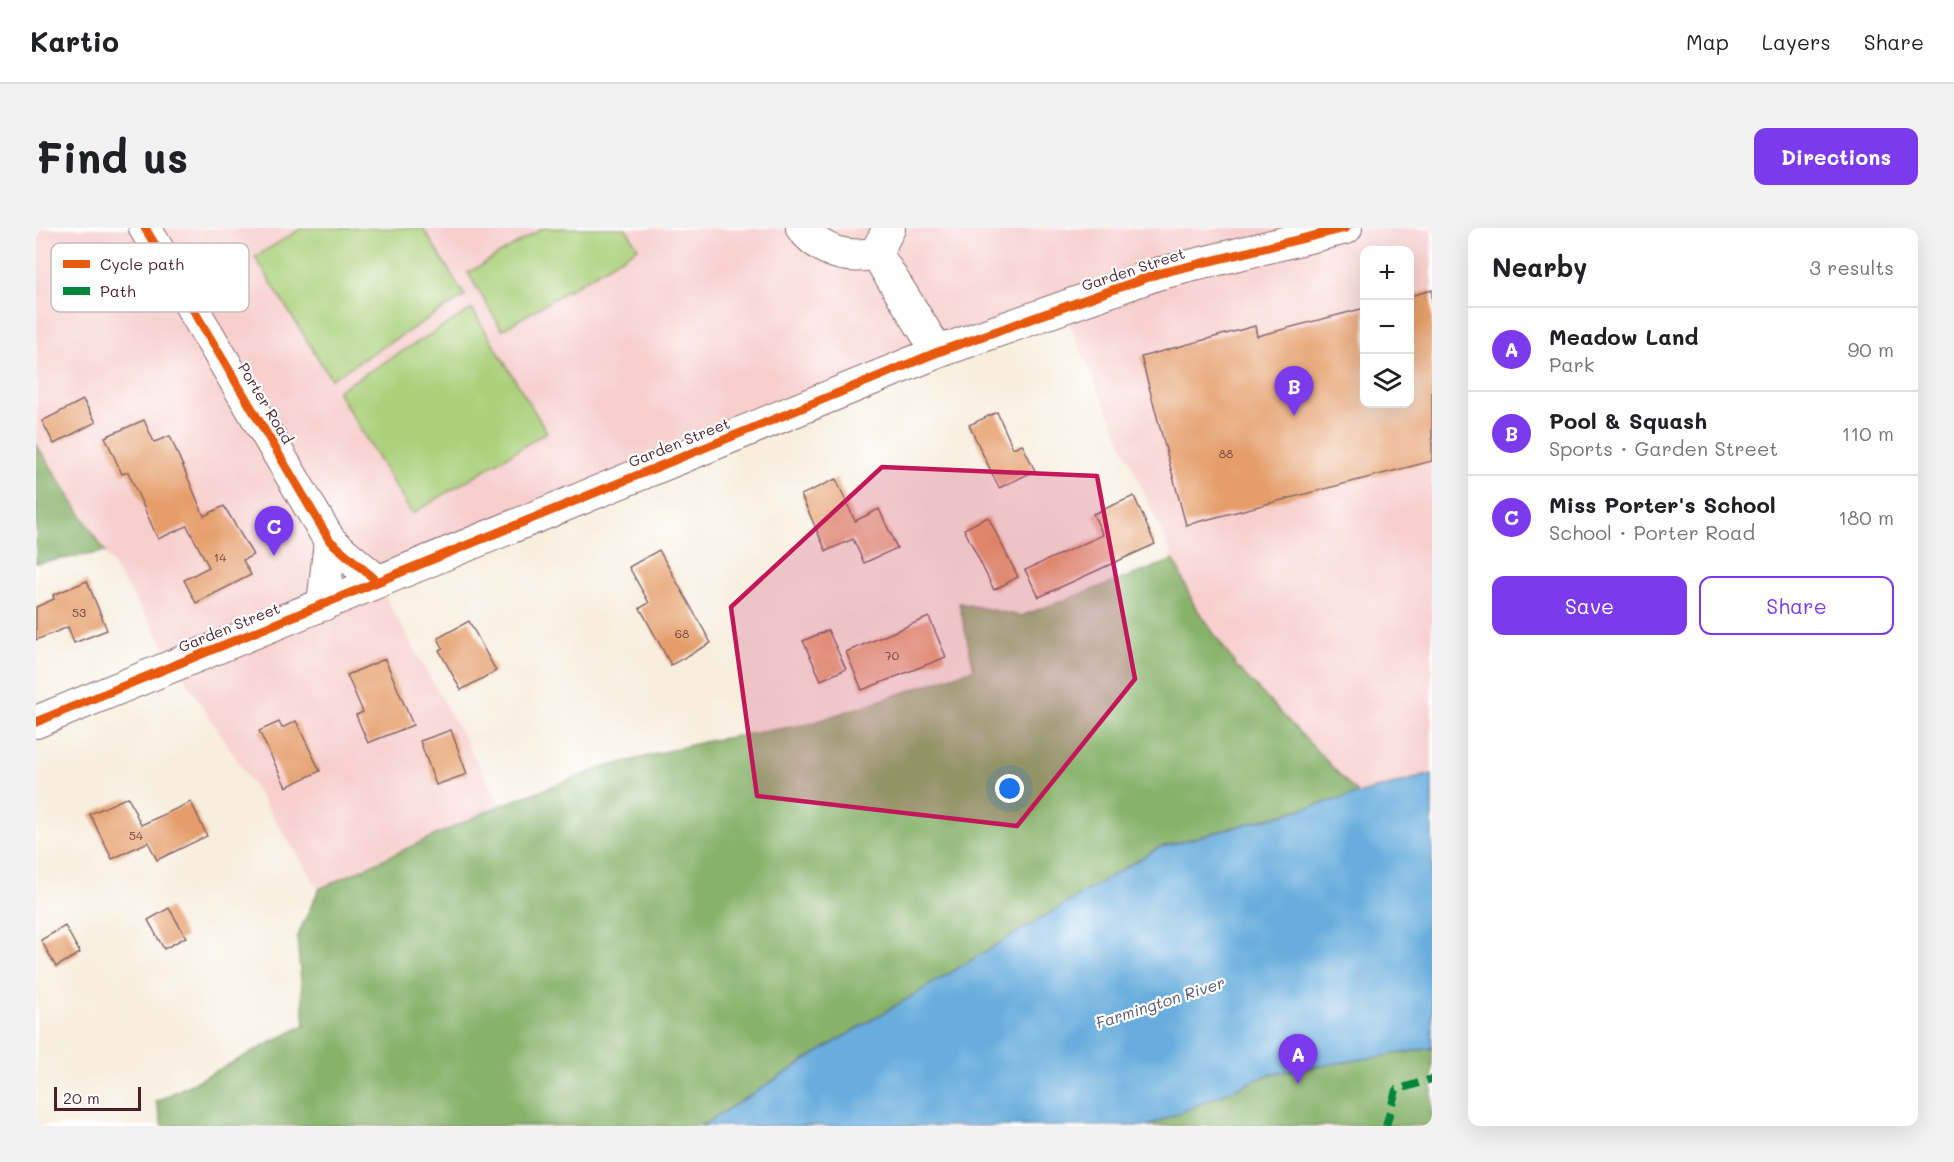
<!DOCTYPE html>
<meta charset="utf-8">
<style>
:root{--surface:#fff;--page:#f2f2f2;--text:#202124;--muted:#757577;--line:#e0e0e0;--accent:#7c3aed}
body{margin:0;font-family:Mali,sans-serif;background:var(--page);color:var(--text)}
.controls{position:absolute;right:18px;top:18px;display:grid;overflow:hidden;border-radius:12px;box-shadow:0 6px 24px #0002}
.controls button{width:54px;height:54px;display:grid;place-items:center;padding:0;border:0;border-bottom:2px solid var(--line);background:var(--surface);color:var(--text);font:30px sans-serif}
.scale{position:absolute;left:18px;bottom:15px;width:87px;box-sizing:border-box;padding-left:6px;border:3px solid #4a1f2b;border-top:0;font-size:16px;line-height:21px;white-space:nowrap;color:#4a1f2b;-webkit-text-stroke:4px #fff;paint-order:stroke}
.you{position:absolute;left:974px;top:561px;width:21px;height:21px;margin:-15px;border:4px solid #fff;border-radius:50%;background:#1a73e8;box-shadow:0 0 0 9px #1a73e833}
.badge{display:grid;place-items:center;width:39px;height:39px;border-radius:50%;background:var(--accent);color:#fff;font-size:20px;font-weight:700}
.pin{position:absolute;translate:-50% -50px;filter:drop-shadow(0 2px 3px #0008)}
.pin::after{content:'';position:absolute;top:32px;width:21px;height:18px;background:inherit;clip-path:polygon(0 0,100% 0,50% 100%)}
.list{margin:0;padding:0;list-style:none}
h2{display:flex;justify-content:space-between;align-items:center;height:78px;margin:0;padding:0 24px;font-size:26px}
h2 small{font-size:20px;font-weight:400;color:var(--muted)}
.list li{display:grid;grid-template-columns:39px 1fr auto;gap:18px;align-items:center;box-sizing:border-box;height:84px;padding:0 24px;border-top:2px solid var(--line)}
.list b{display:block;font-size:22px;white-space:nowrap}
.list p{margin:0;font-size:20px;white-space:nowrap;color:var(--muted)}
.list em{font-size:20px;font-style:normal;color:var(--muted)}
.actions{display:flex;gap:12px;padding:18px 24px}
.actions a{flex:1;padding:14px 0;border:2px solid var(--accent);border-radius:12px;text-align:center;font-size:21px;color:var(--accent)}
.actions .main{background:var(--accent);color:#fff}
.icon{flex:none;width:33px;height:33px;fill:none;stroke:currentColor;stroke-width:2;stroke-linecap:round;stroke-linejoin:round}
.map{position:relative;flex:none;width:1396px;height:898px;overflow:hidden;border-radius:12px}
header{display:flex;align-items:center;gap:36px;box-sizing:border-box;height:84px;padding:0 30px;background:var(--surface);border-bottom:2px solid var(--line)}
header strong{font-size:28px}
nav{display:flex;gap:33px;margin-inline-start:auto;font-size:21px}
.intro{display:flex;align-items:center;justify-content:space-between;box-sizing:border-box;height:144px;padding:0 36px}
h1{margin:0;font-size:42px}
.button{padding:15px 27px;border-radius:12px;background:var(--accent);color:#fff;font-size:21px;font-weight:700}
main{display:flex;gap:36px;padding:0 36px}
aside{flex:1;background:var(--surface);border-radius:12px;box-shadow:0 6px 24px #0002}
.map>svg:first-child{display:block}
.built{fill:#f7d0ce;fill-rule:evenodd}
.green{fill:#aad07a;stroke:#7a7852;stroke-width:1.5}
.forest{fill:#87b26a;stroke:#68684a;stroke-width:1.5}
.water{fill:#67addd;stroke:#586684;stroke-width:1.5}
.building{fill:#e59e6a}
.lines{fill:none;stroke-linecap:round;stroke-linejoin:round}
.street-casing{stroke:#876769;stroke-width:34}
.street{stroke:#fff;stroke-width:32}
.quiet{stroke:#00873e;stroke-width:8;stroke-dasharray:15 8;stroke-linecap:butt}
.cycleway-casing{stroke:#fff;stroke-width:13}
.cycleway{stroke:#e8590c;stroke-width:9}
.marked{fill:#c2185b;fill-opacity:0.2;stroke:#c2185b;stroke-width:4.5;stroke-linejoin:round}
.labels{text-anchor:middle;dominant-baseline:central;stroke-width:4.5;stroke-linejoin:round;paint-order:stroke}
.number-label{font-size:12px;fill:#713f3b}
.street-label{font-size:15px;fill:#4a1f2b;stroke:#fff}
.water-label{font-size:16px;font-style:italic;fill:#565872;stroke:#fff}
.key{fill:#fff;stroke:#c9bcbf;stroke-width:1.5}
.key-label{font-size:16px;fill:#4a1f2b}
</style>
<header>
<strong>Kartio</strong>
<nav><a>Map</a><a>Layers</a><a>Share</a></nav>
</header>
<div class="intro"><h1>Find us</h1><a class="button">Directions</a></div>
<main>
<div class="map">
<svg width="1396" height="898" viewBox="0 0 1396 898">
<rect width="100%" height="100%" fill="#fff"/>
<filter id="ink" filterUnits="userSpaceOnUse"><feTurbulence type="fractalNoise" baseFrequency=".0167" numOctaves="2"/><feDisplacementMap in="SourceGraphic" scale="12" xChannelSelector="R" yChannelSelector="G"/><feConvolveMatrix kernelMatrix="1 2 1 2 8 2 1 2 1" color-interpolation-filters="sRGB"/></filter>
<filter id="wash" filterUnits="userSpaceOnUse"><feTurbulence type="fractalNoise" baseFrequency=".008" numOctaves="4" result="noise"/><feDisplacementMap in="SourceGraphic" scale="24" xChannelSelector="R" yChannelSelector="G"/><feGaussianBlur stdDeviation="1.35" result="paint"/><feColorMatrix in="noise" values="0 0 0 0 0 0 0 0 0 0 0 0 0 0 0 0 0 1.4 0 .05"/><feComposite in="paint" operator="in"/></filter>
<g filter="url(#wash)">
<rect width="100%" height="100%" fill="#f7eedd"/>
<path class="built" d="M0,0H1396V546L1322,566L1201,439L1158,377L1026,80L341,354L465,577L283,661L0,216ZM1328,22H1374V176H1328Z"/>
<g class="green">
<polygon points="266,0 387,0 429,68 295,151 219,29"/>
<polygon points="507,0 590,0 602,20 466,102 432,45"/>
<polygon points="436,81 511,204 376,286 301,163"/>
</g>
<g class="forest">
<polygon points="0,216 69,324 0,335"/>
<polygon points="1138,332 1158,377 1201,439 1322,566 1122,620 791,819 665,898 127,898 120,874 269,797 261,709 283,661 465,577 566,540 671,513 773,496 938,441 923,375 985,388"/>
<polygon points="1396,820 1396,898 1112,898 1234,846"/>
</g>
<polygon class="water" points="1396,546 1396,820 1234,846 1112,898 665,898 791,819 1122,620"/>
<g id="blocks">
<g class="building">
<polygon points="1396,62 1396,233 1150,297 1105,129 1219,98 1221,108 1329,80 1329,176 1374,176 1374,68"/>
<polygon points="47,172 60,194 18,216 6,193"/>
<polygon points="961,184 977,220 986,216 999,243 963,260 933,197"/>
<polygon points="108,192 118,214 134,208 168,288 188,278 217,327 207,332 215,347 160,375 148,352 173,339 151,298 122,311 92,244 86,246 69,209"/>
<polygon points="800,251 819,293 843,281 861,320 828,335 817,311 790,323 765,267"/>
<polygon points="1098,268 1119,316 1003,369 989,342 1067,307 1057,286"/>
<polygon points="952,289 982,349 958,362 928,301"/>
<polygon points="623,322 675,415 635,437 604,380 613,375 593,339"/>
<polygon points="51,353 71,402 38,415 32,399 0,412 0,379 18,371 17,367"/>
<polygon points="893,389 910,429 826,462 810,424"/>
<polygon points="433,393 460,443 425,462 403,422 407,420 402,410"/>
<polygon points="792,402 810,441 785,452 767,413"/>
<polygon points="349,431 377,497 332,515 320,487 327,484 311,447"/>
<polygon points="260,493 284,543 250,559 223,503 243,494 246,500"/>
<polygon points="415,502 431,546 400,557 384,513"/>
<polygon points="92,569 105,597 155,574 171,608 121,632 112,614 76,631 54,586"/>
<polygon points="133,680 150,709 128,721 112,692"/>
<polygon points="29,698 44,725 20,739 5,712"/>
</g>
</g>
</g>
<g filter="url(#ink)">
<use href="#blocks" fill-opacity="0" stroke="#876769" stroke-width="1.5"/>
<g class="lines">
<defs>
<g id="street">
<polyline points="109,0 294,313 341,353"/>
<path d="M766,0C786,24 810,32 840,25"/>
<polyline points="853,0 840,25 902,124"/>
<polyline points="287,377 294,313"/>
<polyline points="0,494 902,124 1121,46 1310,0"/>
</g>
</defs>
<use href="#street" class="street-casing"/>
<use href="#street" class="street"/>
<polyline class="quiet" points="1350,898 1360,862 1396,851"/>
<defs>
<g id="cycleway">
<polyline points="109,0 294,313 341,353"/>
<polyline points="0,494 902,124 1121,46 1310,0"/>
</g>
</defs>
<use href="#cycleway" class="cycleway-casing"/>
<use href="#cycleway" class="cycleway"/>
</g>
</g>
<path class="marked" d="M846,239L1061,248L1099,451L981,598L721,568L695,379Z"/>
<g class="labels">
<g class="number-label">
<text x="1190" y="225">88</text>
<text x="184" y="329">14</text>
<text x="43" y="384">53</text>
<text x="646" y="405">68</text>
<text x="856" y="427">70</text>
<text x="100" y="607">54</text>
</g>
<g class="street-label">
<text transform="translate(1097 41) rotate(-18)">Garden Street</text>
<text transform="translate(230 175) rotate(59)">Porter Road</text>
<text transform="translate(643 214) rotate(-22)">Garden Street</text>
<text transform="translate(193 399) rotate(-22)">Garden Street</text>
</g>
<g class="water-label">
<text transform="translate(1124 774) rotate(-18)">Farmington River</text>
</g>
</g>
<rect x="15" y="15" width="198" height="69" rx="9" class="key"/>
<rect x="27" y="32" width="27" height="8" fill="#e8590c"/>
<rect x="27" y="59" width="27" height="8" fill="#00873e"/>
<g class="key-label">
<text x="64" y="42">Cycle path</text>
<text x="64" y="69">Path</text>
</g>
</svg>
<div class="controls">
<button>+</button>
<button>−</button>
<button><svg class="icon" aria-label="layers" viewBox="0 0 24 24"><path d="M12 4l9 5-9 5-9-5zM3 14l9 5 9-5"/></svg></button>
</div>
<div class="scale">20 m</div>
<div class="you"></div>
<div class="pin badge" style="left:1262px;top:856px">A</div>
<div class="pin badge" style="left:1258px;top:188px">B</div>
<div class="pin badge" style="left:238px;top:328px">C</div>
</div>
<aside>
<h2>Nearby<small>3 results</small></h2>
<ul class="list">
<li><span class="badge">A</span><div><b>Meadow Land</b><p>Park</p></div><em>90 m</em></li>
<li><span class="badge">B</span><div><b>Pool &amp; Squash</b><p>Sports · Garden Street</p></div><em>110 m</em></li>
<li><span class="badge">C</span><div><b>Miss Porter's School</b><p>School · Porter Road</p></div><em>180 m</em></li>
</ul>
<div class="actions"><a class="main">Save</a><a>Share</a></div>
</aside>
</main>
